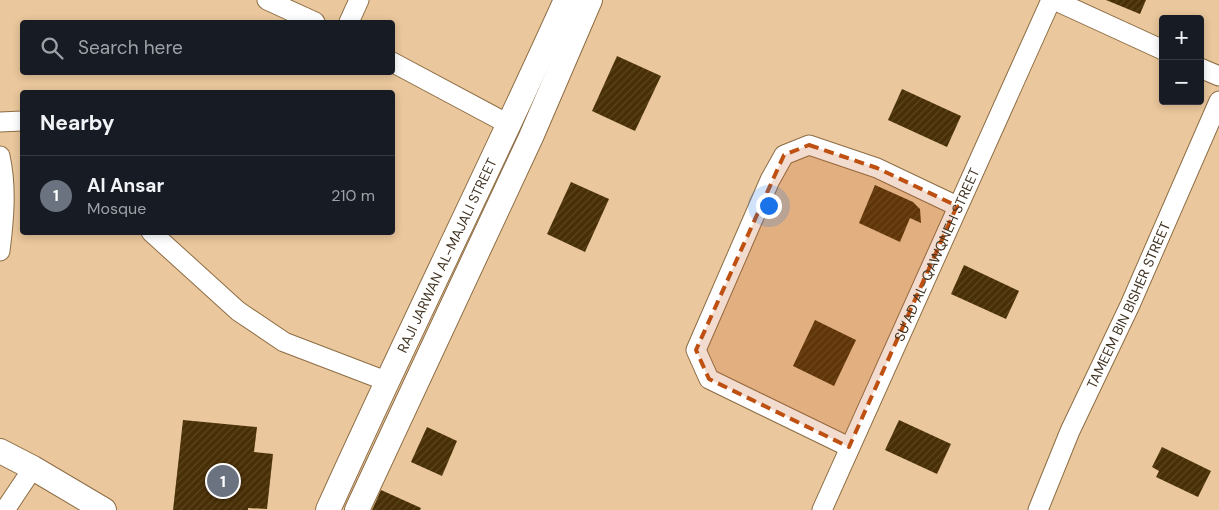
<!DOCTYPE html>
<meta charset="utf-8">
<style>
:root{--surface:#171b24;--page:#242831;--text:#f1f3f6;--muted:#9ea1a6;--line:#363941;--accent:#0f766e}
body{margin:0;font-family:"DM Sans",sans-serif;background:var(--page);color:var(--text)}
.controls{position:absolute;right:15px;top:15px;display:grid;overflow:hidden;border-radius:5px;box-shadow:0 2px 8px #0003}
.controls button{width:45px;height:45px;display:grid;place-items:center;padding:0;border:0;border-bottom:1px solid var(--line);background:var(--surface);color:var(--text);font:25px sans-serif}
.you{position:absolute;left:768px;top:205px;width:18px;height:18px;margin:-12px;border:4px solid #fff;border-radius:50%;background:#1a73e8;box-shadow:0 0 0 8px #1a73e833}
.badge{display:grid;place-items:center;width:32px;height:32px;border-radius:50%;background:var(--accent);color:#fff;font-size:16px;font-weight:700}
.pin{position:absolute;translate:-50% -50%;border:2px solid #fff;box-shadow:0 1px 5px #0006}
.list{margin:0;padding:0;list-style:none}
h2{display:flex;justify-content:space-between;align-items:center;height:65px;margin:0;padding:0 20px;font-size:21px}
h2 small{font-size:16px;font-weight:400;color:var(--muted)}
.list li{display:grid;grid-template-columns:32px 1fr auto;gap:15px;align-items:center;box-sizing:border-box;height:80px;padding:0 20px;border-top:1px solid var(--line)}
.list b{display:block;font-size:19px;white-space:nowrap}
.list p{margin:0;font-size:16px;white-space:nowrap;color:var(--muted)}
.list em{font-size:16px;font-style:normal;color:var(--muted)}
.icon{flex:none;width:28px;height:28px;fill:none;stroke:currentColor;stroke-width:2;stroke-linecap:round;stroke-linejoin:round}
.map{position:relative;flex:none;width:1219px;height:510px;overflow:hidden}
.search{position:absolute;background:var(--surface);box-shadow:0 2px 8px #0003;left:20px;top:20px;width:375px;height:55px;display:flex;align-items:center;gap:12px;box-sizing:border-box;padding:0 18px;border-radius:5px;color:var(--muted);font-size:19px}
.panel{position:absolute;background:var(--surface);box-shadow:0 2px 8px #0003;left:20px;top:90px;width:375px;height:145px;border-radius:5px}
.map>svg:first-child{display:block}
.building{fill:url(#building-hatch)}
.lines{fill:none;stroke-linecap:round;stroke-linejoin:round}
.minor-casing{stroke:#8d6d45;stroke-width:21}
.tertiary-casing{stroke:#8d6d45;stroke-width:26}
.minor{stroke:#fff;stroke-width:19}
.tertiary{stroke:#fff;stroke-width:24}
.marked{fill:#be5012;fill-opacity:0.2;stroke:#be5012;stroke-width:4;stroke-dasharray:10 6;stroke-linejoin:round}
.labels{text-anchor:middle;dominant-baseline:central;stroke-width:5;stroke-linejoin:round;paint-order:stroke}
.street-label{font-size:14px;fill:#413322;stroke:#fdebd6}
</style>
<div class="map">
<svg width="1219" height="510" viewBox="0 0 1219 510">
<defs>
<pattern id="building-hatch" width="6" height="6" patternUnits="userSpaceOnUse" patternTransform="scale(1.25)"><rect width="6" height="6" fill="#492f06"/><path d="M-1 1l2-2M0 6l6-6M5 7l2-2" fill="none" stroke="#5c4521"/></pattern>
</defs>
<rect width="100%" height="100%" fill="#eac79c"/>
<g class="building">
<polygon points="1106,0 1146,0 1140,14"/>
<polygon points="617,56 661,76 635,131 592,111"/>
<polygon points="902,89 961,116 947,147 888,120"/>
<polygon points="571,182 609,199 585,252 547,234"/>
<polygon points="875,185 913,202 920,209 921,223 910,218 900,242 859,223"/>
<polygon points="964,265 1019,291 1006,319 951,294"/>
<polygon points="815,320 856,340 834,386 793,366"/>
<polygon points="183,420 257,427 254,452 273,454 267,509 248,508 248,510 173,510"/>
<polygon points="899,420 951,444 937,474 885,450"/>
<polygon points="427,427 457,441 442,476 411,462"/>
<polygon points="1162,447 1211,471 1198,497 1156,477 1159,471 1152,467"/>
<polygon points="381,490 421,508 420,510 372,510"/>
</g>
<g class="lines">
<defs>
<g id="minor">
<polyline points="267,0 315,22"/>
<polyline points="1054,0 1163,50"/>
<polyline points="349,22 359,0"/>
<polyline points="392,62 510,125"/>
<polyline points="1200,68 1219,76"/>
<polyline points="0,122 22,121"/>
<path d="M0,156C7,187 4,220 0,251"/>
<polyline points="151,232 238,311 284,342 386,381"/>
<polyline points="849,447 709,379 696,350 770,180 784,155 809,145 877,168 957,206"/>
<polyline points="5,510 33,468"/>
<path id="s1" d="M822,510L1051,0"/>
<path id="s2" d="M1038,510L1070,431L1130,305L1219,101"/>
</g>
<g id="tertiary">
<polyline points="0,451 33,468 104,510"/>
<path id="s3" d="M328,510C405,339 489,171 566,0"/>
<polyline points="357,510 531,137 590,0"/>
</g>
</defs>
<use href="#minor" class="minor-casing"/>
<use href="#tertiary" class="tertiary-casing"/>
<use href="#minor" class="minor"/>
<use href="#tertiary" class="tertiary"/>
</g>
<path class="marked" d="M809,145L877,168L957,206L849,447L709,379L696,350L784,155Z"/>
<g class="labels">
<g class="street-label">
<text stroke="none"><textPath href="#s3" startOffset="281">RAJI JARWAN AL-MAJALI STREET</textPath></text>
<text stroke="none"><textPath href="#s1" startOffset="280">SU‘AD AL-QAWQNEH STREET</textPath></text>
<text stroke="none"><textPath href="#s2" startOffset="224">TAMEEM BIN BISHER STREET</textPath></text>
</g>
</g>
</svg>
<div class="controls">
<button>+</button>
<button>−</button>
</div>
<div class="you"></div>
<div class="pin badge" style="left:223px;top:481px;background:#6b7280">1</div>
<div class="search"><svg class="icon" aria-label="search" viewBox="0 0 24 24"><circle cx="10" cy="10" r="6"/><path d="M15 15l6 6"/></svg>Search here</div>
<section class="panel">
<h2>Nearby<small></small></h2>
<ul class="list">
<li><span class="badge" style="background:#6b7280">1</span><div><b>Al Ansar</b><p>Mosque</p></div><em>210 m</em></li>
</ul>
</section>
</div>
